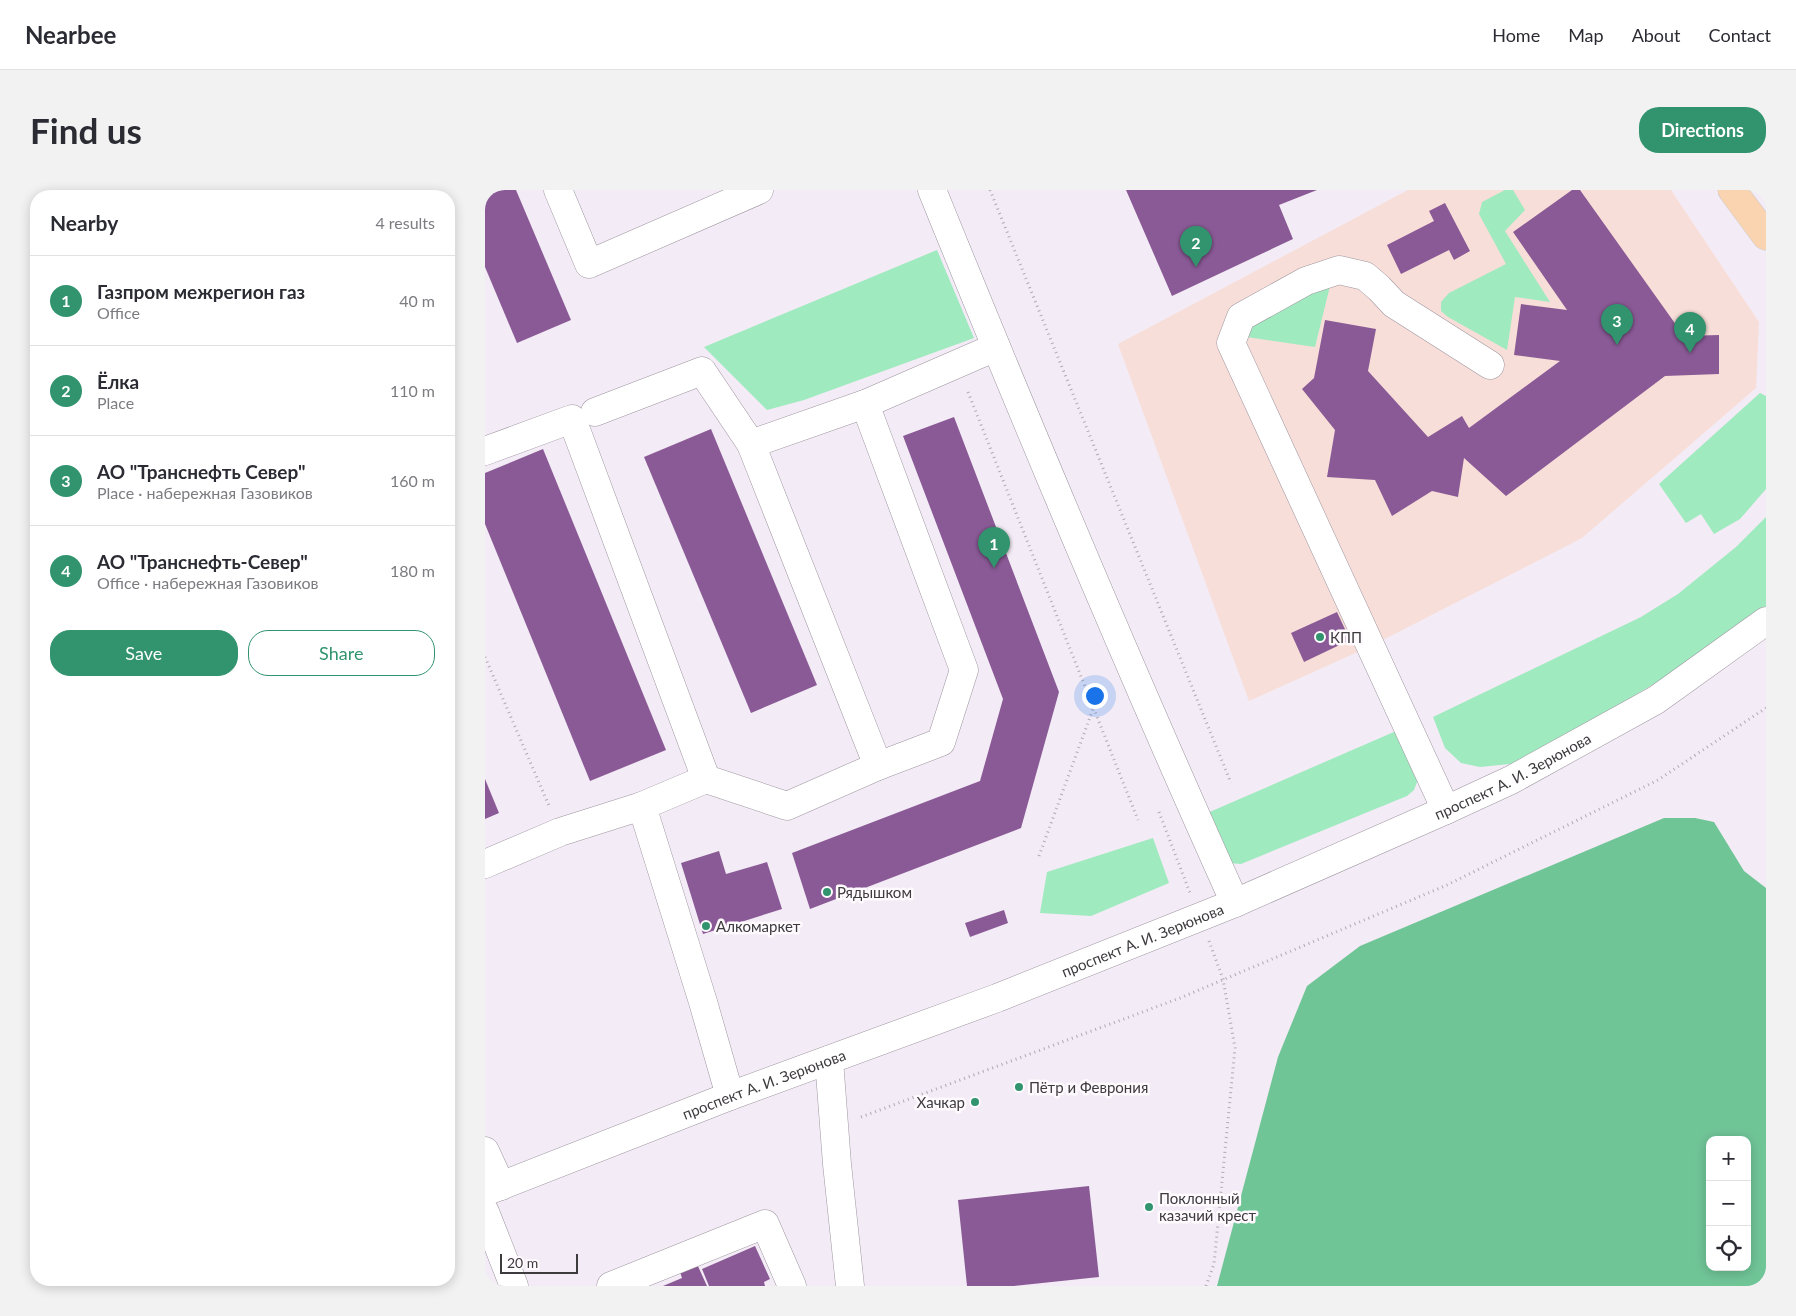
<!DOCTYPE html>
<meta charset="utf-8">
<style>
:root{--surface:#fff;--page:#f2f2f3;--text:#2b2b33;--muted:#7c7c81;--line:#e1e1e2;--accent:#31946e}
body{margin:0;font-family:Lato,sans-serif;background:var(--page);color:var(--text)}
.controls{position:absolute;right:15px;bottom:15px;display:grid;overflow:hidden;border-radius:10px;box-shadow:0 2px 12px #0003}
.controls button{width:45px;height:45px;display:grid;place-items:center;padding:0;border:0;border-bottom:1px solid var(--line);background:var(--surface);color:var(--text);font:25px sans-serif}
.scale{position:absolute;left:15px;bottom:12px;width:78px;box-sizing:border-box;padding-left:5px;border:2px solid #3e3b3f;border-top:0;font-size:14px;line-height:18px;white-space:nowrap;color:#3e3b3f;-webkit-text-stroke:4px #fefafe;paint-order:stroke}
.you{position:absolute;left:609px;top:505px;width:18px;height:18px;margin:-12px;border:4px solid #fff;border-radius:50%;background:#1a73e8;box-shadow:0 0 0 8px #1a73e833}
.badge{display:grid;place-items:center;width:32px;height:32px;border-radius:50%;background:var(--accent);color:#fff;font-size:16px;font-weight:700}
.pin{position:absolute;translate:-50% -41px;filter:drop-shadow(0 1px 2px #0008)}
.pin::after{content:'';position:absolute;top:26px;width:18px;height:15px;background:inherit;clip-path:polygon(0 0,100% 0,50% 100%)}
.list{margin:0;padding:0;list-style:none}
h2{display:flex;justify-content:space-between;align-items:center;height:65px;margin:0;padding:0 20px;font-size:21px}
h2 small{font-size:16px;font-weight:400;color:var(--muted)}
.list li{display:grid;grid-template-columns:32px 1fr auto;gap:15px;align-items:center;box-sizing:border-box;height:90px;padding:0 20px;border-top:1px solid var(--line)}
.list b{display:block;font-size:19px;white-space:nowrap}
.list p{margin:0;font-size:16px;white-space:nowrap;color:var(--muted)}
.list em{font-size:16px;font-style:normal;color:var(--muted)}
.actions{display:flex;gap:10px;padding:15px 20px}
.actions a{flex:1;padding:11px 0;border:1px solid var(--accent);border-radius:20px;text-align:center;font-size:18px;color:var(--accent)}
.actions .main{background:var(--accent);color:#fff}
.icon{flex:none;width:28px;height:28px;fill:none;stroke:currentColor;stroke-width:2;stroke-linecap:round;stroke-linejoin:round}
.map{position:relative;flex:none;width:1281px;height:1096px;overflow:hidden;border-radius:20px}
header{display:flex;align-items:center;gap:30px;box-sizing:border-box;height:70px;padding:0 25px;background:var(--surface);border-bottom:1px solid var(--line)}
header strong{font-size:24px}
nav{display:flex;gap:28px;margin-inline-start:auto;font-size:18px}
.intro{display:flex;align-items:center;justify-content:space-between;box-sizing:border-box;height:120px;padding:0 30px}
h1{margin:0;font-size:35px}
.button{padding:12px 22px;border-radius:20px;background:var(--accent);color:#fff;font-size:18px;font-weight:700}
main{display:flex;gap:30px;padding:0 30px}
aside{flex:1;background:var(--surface);border-radius:20px;box-shadow:0 2px 12px #0003}
.map>svg:first-child{display:block}
.commercial{fill:#f8ded8}
.green{fill:#9feabf}
.forest{fill:#70c597;fill-rule:evenodd}
.building{fill:#8a5a96}
.lines{fill:none;stroke-linecap:round;stroke-linejoin:round}
.minor-casing{stroke:#9e96a0;stroke-width:29}
.major-casing{stroke:#cdcccd;stroke-width:29}
.path{stroke:#b1abb3;stroke-width:3;stroke-dasharray:1 4;stroke-linecap:butt}
.minor{stroke:#fff;stroke-width:28}
.major{stroke:#fad4b1;stroke-width:28}
.poi-dot{fill:#31946e;stroke:#fefafe;stroke-width:2}
.labels{text-anchor:middle;dominant-baseline:central;stroke-width:5;stroke-linejoin:round;paint-order:stroke}
.poi-label{font-size:15px;fill:#3e3b3f;stroke:#fefafe;text-anchor:start}
.street-label{font-size:15px;fill:#3e3b3f;stroke:#fefafe}
</style>
<header>
<strong>Nearbee</strong>
<nav><a>Home</a><a>Map</a><a>About</a><a>Contact</a></nav>
</header>
<div class="intro"><h1>Find us</h1><a class="button">Directions</a></div>
<main>
<aside>
<h2>Nearby<small>4 results</small></h2>
<ul class="list">
<li><span class="badge">1</span><div><b>Газпром межрегион газ</b><p>Office</p></div><em>40 m</em></li>
<li><span class="badge">2</span><div><b>Ёлка</b><p>Place</p></div><em>110 m</em></li>
<li><span class="badge">3</span><div><b>АО &quot;Транснефть Север&quot;</b><p>Place · набережная Газовиков</p></div><em>160 m</em></li>
<li><span class="badge">4</span><div><b>АО &quot;Транснефть-Север&quot;</b><p>Office · набережная Газовиков</p></div><em>180 m</em></li>
</ul>
<div class="actions"><a class="main">Save</a><a>Share</a></div>
</aside>
<div class="map">
<svg width="1281" height="1096" viewBox="0 0 1281 1096">
<rect width="100%" height="100%" fill="#f3ebf5"/>
<polygon class="commercial" points="923,0 1186,0 1274,132 1271,198 1097,348 886,456 764,511 633,154"/>
<g class="green">
<polygon points="1020,0 1028,0 1040,20 1020,41 1065,112 1030,107 1022,160 963,127 956,121 956,112 964,103 1021,74 994,24 997,12"/>
<polygon points="452,60 489,148 319,210 282,220 219,157"/>
<polygon points="846,92 830,157 762,147 770,132"/>
<polygon points="1275,203 1281,206 1281,299 1255,329 1229,344 1216,324 1201,333 1174,294"/>
<polygon points="1281,327 1281,416 1174,491 1034,573 995,577 976,573 960,558 948,527 1156,427 1193,404 1251,357"/>
<polygon points="918,538 935,584 929,600 922,606 756,674 743,673 720,624"/>
<polygon points="668,648 684,693 606,726 555,723 562,682"/>
</g>
<path class="forest" d="M1179,628H1210L1229,632L1259,681L1281,698V1096H732L793,867L822,796L875,756ZM1225,950H1262V1077H1225Z"/>
<g class="building">
<polygon points="0,0 31,0 86,130 32,153 0,77"/>
<polygon points="641,0 832,0 794,15 808,49 687,106"/>
<polygon points="1087,0 1095,0 1199,146 1234,145 1234,184 1180,186 1021,306 979,268 973,307 947,301 907,326 890,290 842,287 850,240 817,199 829,188 840,130 891,139 883,181 943,247 977,226 984,238 1075,171 1029,165 1036,114 1082,120 1028,42"/>
<polygon points="960,13 985,61 969,70 964,60 916,84 902,55 949,31 944,21"/>
<polygon points="469,227 574,502 536,638 325,719 307,663 495,591 518,509 418,246"/>
<polygon points="226,239 332,495 266,523 159,267"/>
<polygon points="58,259 181,560 105,591 0,334 0,283"/>
<polygon points="852,422 865,450 819,472 806,443"/>
<polygon points="0,589 14,623 0,629"/>
<polygon points="234,661 241,684 282,672 297,719 218,744 196,673"/>
<polygon points="519,720 523,733 485,747 480,733"/>
<polygon points="604,996 614,1087 529,1096 482,1096 473,1010"/>
<polygon points="270,1056 285,1089 279,1092 280,1096 224,1096 217,1079"/>
<polygon points="212,1074 222,1096 178,1096 197,1088 195,1082"/>
</g>
<g class="lines">
<defs>
<g id="minor">
<polyline points="73,0 104,74 274,0"/>
<path d="M447,0C544,239 644,478 750,713"/>
<polyline points="110,222 217,181 266,254 380,214 511,157"/>
<polyline points="266,254 393,576"/>
<polyline points="0,261 87,229 221,589"/>
<polyline points="157,616 221,589 302,616 393,576 456,552 479,480 380,214"/>
<polyline points="961,620 746,153 756,127 821,91 854,80 880,86 894,98 909,114 1005,175"/>
<polyline points="0,674 75,642 157,616 218,812 245,906"/>
<polyline points="344,870 352,974 365,1096"/>
<polyline points="0,961 16,996"/>
<path id="s1" d="M0,1002L245,906L512,808L750,713L961,620L1026,590L1171,510L1281,431"/>
<polyline points="0,1022 29,1096"/>
<polyline points="126,1096 280,1034 307,1096"/>
</g>
<polyline id="major" points="1247,0 1281,46"/>
</defs>
<use href="#minor" class="minor-casing"/>
<use href="#major" class="major-casing"/>
<g class="path">
<polyline points="505,0 746,593"/>
<polyline points="483,202 653,630"/>
<polyline points="0,467 65,618"/>
<polyline points="674,622 705,703"/>
<polyline points="554,666 608,519"/>
<polyline points="376,927 695,808 962,695 1173,590 1281,518"/>
<polyline points="721,1096 729,1074 750,858 738,789 724,751"/>
</g>
<use href="#minor" class="minor"/>
<use href="#major" class="major"/>
</g>
<g class="poi-dot">
<circle cx="835" cy="447" r="5"/>
<circle cx="342" cy="702" r="5"/>
<circle cx="221" cy="736" r="5"/>
<circle cx="534" cy="897" r="5"/>
<circle cx="490" cy="912" r="5"/>
<circle cx="664" cy="1017" r="5"/>
</g>
<g class="labels">
<g class="poi-label">
<text x="845" y="447">КПП</text>
<text x="352" y="702">Рядышком</text>
<text x="231" y="736">Алкомаркет</text>
<text x="544" y="897">Пётр и Феврония</text>
<text x="480" y="912" text-anchor="end">Хачкар</text>
<text x="674" y="1008">Поклонный<tspan x="674" dy="17">казачий крест</tspan></text>
</g>
<g class="street-label">
<text stroke="none"><textPath href="#s1" startOffset="1109">проспект А. И. Зерюнова</textPath></text>
<text stroke="none"><textPath href="#s1" startOffset="704">проспект А. И. Зерюнова</textPath></text>
<text stroke="none"><textPath href="#s1" startOffset="299">проспект А. И. Зерюнова</textPath></text>
</g>
</g>
</svg>
<div class="controls">
<button>+</button>
<button>−</button>
<button><svg class="icon" aria-label="locate" viewBox="0 0 24 24"><circle cx="12" cy="12" r="6"/><path d="M12 2v4M12 18v4M2 12h4M18 12h4"/></svg></button>
</div>
<div class="scale">20 m</div>
<div class="you"></div>
<div class="pin badge" style="left:509px;top:378px">1</div>
<div class="pin badge" style="left:711px;top:77px">2</div>
<div class="pin badge" style="left:1132px;top:155px">3</div>
<div class="pin badge" style="left:1205px;top:163px">4</div>
</div>
</main>
